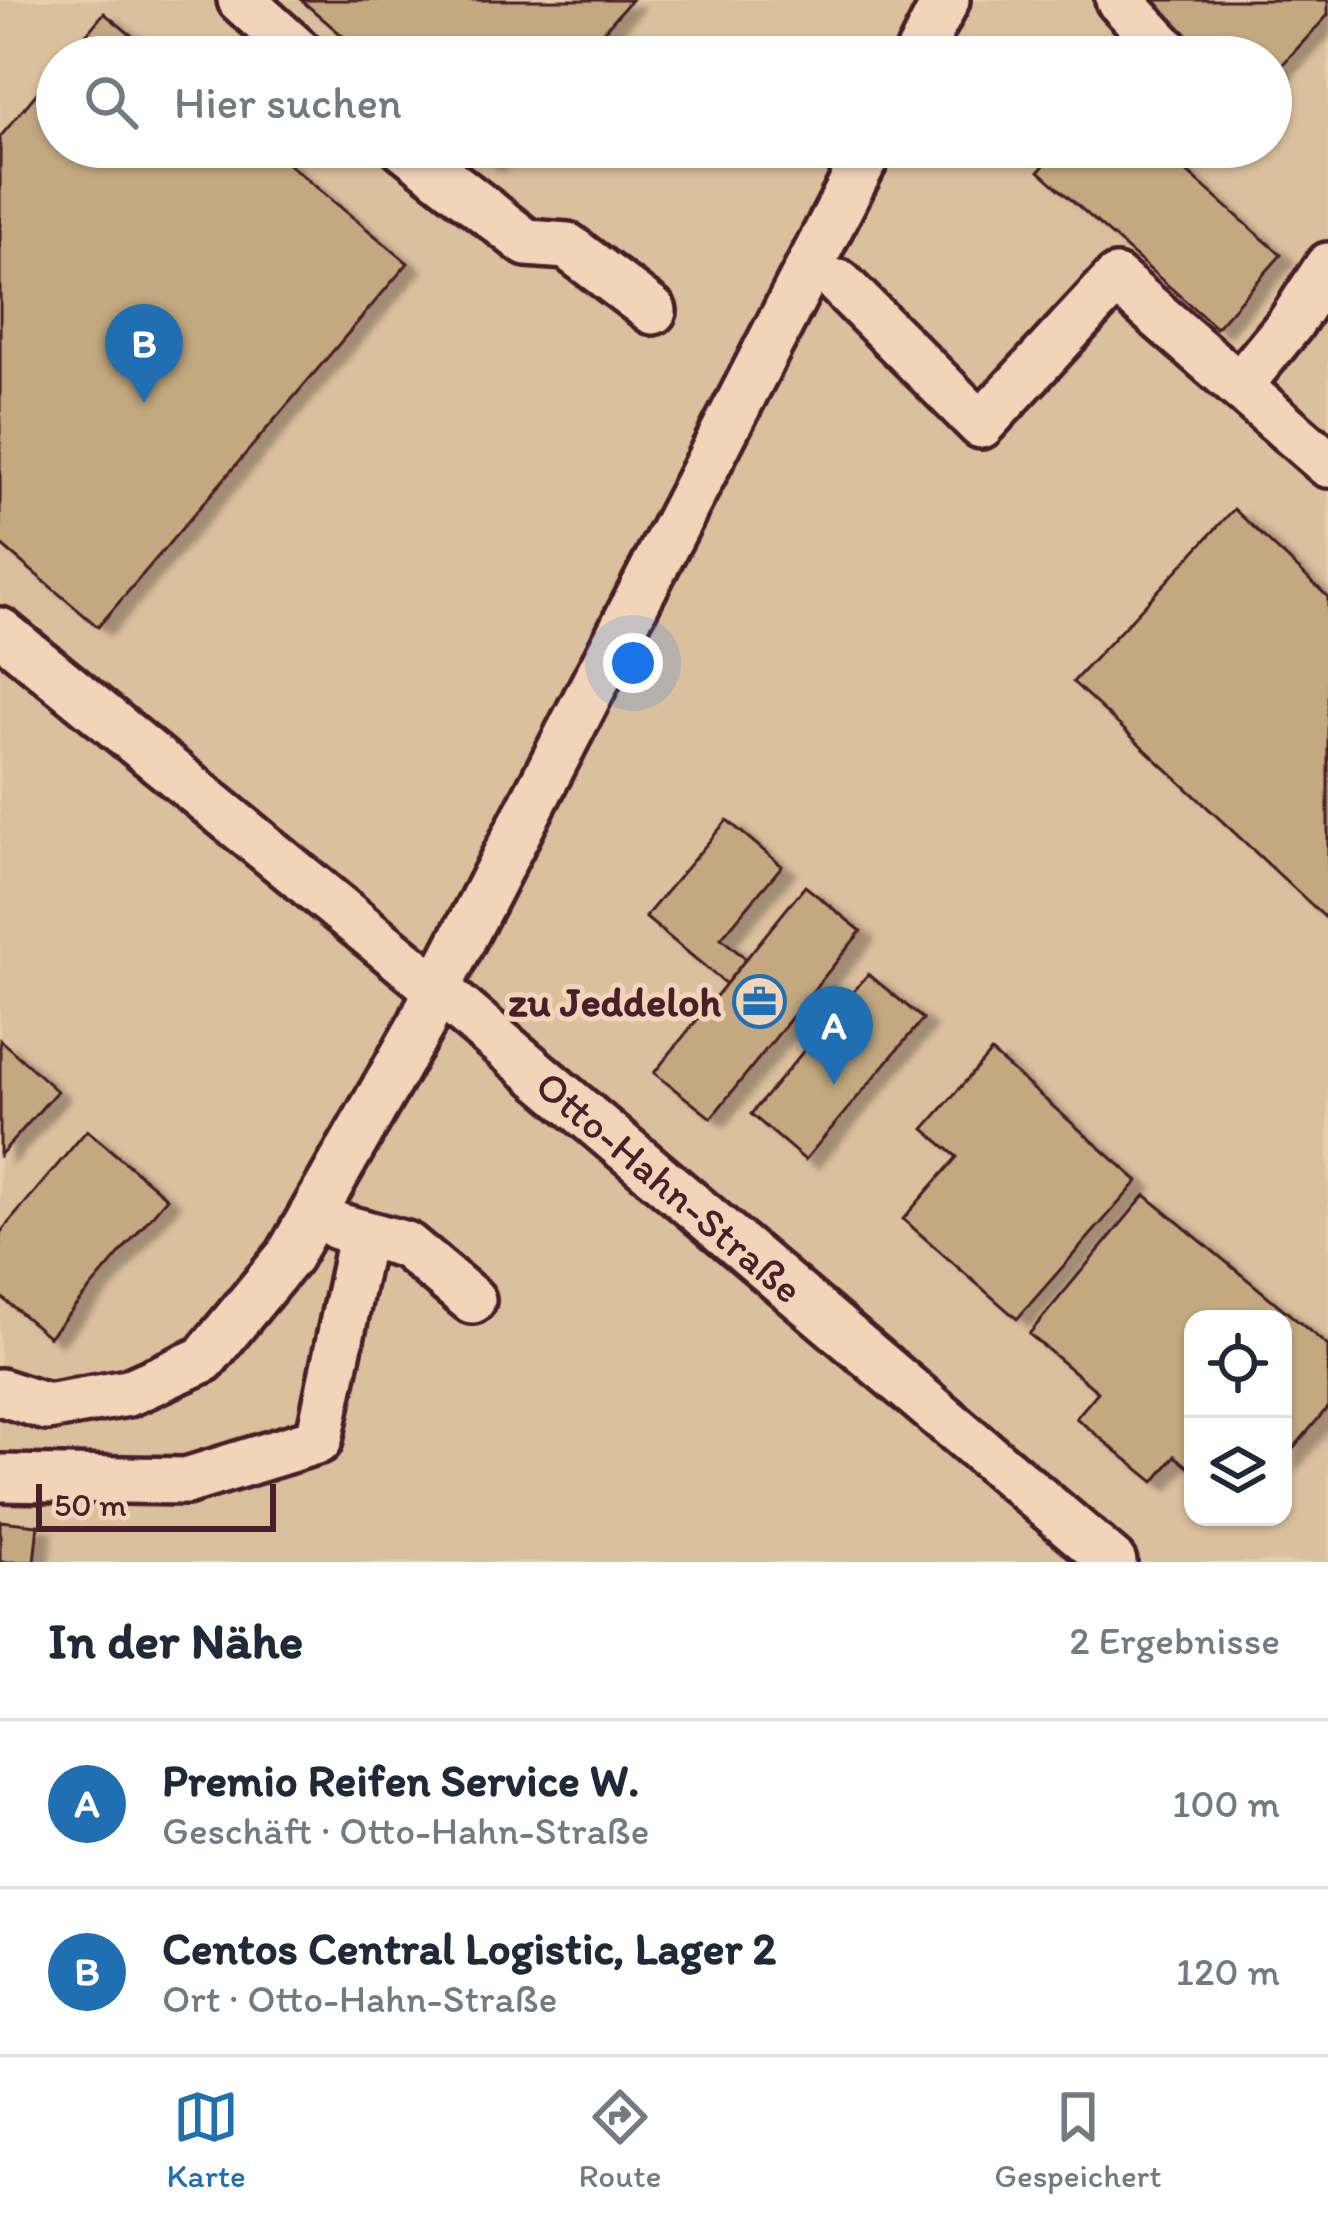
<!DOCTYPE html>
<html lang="de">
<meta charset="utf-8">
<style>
:root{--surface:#fff;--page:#f6f6f7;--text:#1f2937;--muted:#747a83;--line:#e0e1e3;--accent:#1f6fb2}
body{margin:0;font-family:Itim,sans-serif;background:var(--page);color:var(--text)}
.controls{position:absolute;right:36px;bottom:36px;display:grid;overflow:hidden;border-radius:24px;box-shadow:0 3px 9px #0004}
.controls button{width:108px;height:108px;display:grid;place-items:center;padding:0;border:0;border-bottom:3px solid var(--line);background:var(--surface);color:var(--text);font:60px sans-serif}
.scale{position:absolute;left:36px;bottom:30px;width:240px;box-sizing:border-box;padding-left:12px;border:6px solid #4a1f2b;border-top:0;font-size:33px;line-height:42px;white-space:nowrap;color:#4a1f2b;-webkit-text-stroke:9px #f2d5b9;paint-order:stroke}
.you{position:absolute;left:633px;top:663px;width:42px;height:42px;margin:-30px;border:9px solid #fff;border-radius:50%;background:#1a73e8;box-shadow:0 0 0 18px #1a73e833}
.badge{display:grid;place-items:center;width:78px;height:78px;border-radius:50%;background:var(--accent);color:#fff;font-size:39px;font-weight:700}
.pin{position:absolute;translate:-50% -99px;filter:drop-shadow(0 3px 6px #0008)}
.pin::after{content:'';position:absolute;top:63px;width:42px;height:36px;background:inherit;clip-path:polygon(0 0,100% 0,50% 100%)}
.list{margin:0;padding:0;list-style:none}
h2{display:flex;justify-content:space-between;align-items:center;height:156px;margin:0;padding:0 48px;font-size:51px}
h2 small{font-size:39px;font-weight:400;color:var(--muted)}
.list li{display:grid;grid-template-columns:78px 1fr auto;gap:36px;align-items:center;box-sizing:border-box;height:168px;padding:0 48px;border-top:3px solid var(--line)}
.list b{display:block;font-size:45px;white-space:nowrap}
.list p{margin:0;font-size:39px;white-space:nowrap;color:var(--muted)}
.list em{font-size:39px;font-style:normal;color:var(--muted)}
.icon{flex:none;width:66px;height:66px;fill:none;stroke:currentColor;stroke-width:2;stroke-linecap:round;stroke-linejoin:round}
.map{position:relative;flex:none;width:1328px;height:1562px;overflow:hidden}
.search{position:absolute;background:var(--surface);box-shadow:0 3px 9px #0004;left:36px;right:36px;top:36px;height:132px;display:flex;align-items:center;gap:30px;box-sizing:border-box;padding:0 42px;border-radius:66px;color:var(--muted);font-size:45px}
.sheet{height:492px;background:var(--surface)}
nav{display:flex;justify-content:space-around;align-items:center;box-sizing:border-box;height:168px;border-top:3px solid var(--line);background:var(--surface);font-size:33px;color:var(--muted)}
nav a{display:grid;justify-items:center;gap:6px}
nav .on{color:var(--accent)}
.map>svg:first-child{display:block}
.built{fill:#dbc09d;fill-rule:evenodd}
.building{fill:#c4a980;stroke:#4a1f2b;stroke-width:3;filter:url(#shadow)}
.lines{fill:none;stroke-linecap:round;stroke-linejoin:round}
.minor-casing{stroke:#4a1f2b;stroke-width:54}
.minor{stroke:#f2d5b9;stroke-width:45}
.labels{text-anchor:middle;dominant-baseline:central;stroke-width:10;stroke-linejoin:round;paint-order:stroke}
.poi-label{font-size:42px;font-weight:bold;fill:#4a1f2b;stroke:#f2d5b9;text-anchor:end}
.street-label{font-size:42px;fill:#4a1f2b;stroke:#f2d5b9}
</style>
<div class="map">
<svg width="1328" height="1562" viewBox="0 0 1328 1562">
<defs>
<filter id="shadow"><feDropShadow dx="13" dy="8" stdDeviation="3" flood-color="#0004"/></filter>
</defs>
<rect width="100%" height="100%" fill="#e9ceac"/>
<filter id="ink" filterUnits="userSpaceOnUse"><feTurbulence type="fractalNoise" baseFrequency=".00833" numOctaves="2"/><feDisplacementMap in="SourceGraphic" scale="24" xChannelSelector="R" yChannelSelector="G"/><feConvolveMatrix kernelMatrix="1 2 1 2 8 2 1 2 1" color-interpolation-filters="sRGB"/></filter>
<g filter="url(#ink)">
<path class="built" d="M0,0H1328V1562H0ZM57,57H1271V147H57ZM1193,1319H1283V1517H1193Z"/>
<g class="building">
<polygon points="301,0 631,0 581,57 367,57"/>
<polygon points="1150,0 1328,0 1328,15 1271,77 1271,57 1212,57"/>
<polygon points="104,13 158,57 67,57"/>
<polygon points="57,69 57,147 268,147 408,263 98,627 0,544 0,137"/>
<polygon points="471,147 503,147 489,163"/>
<polygon points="1060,147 1159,147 1281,255 1216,328 1039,171"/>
<polygon points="1234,509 1328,597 1328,920 1073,682"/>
<polygon points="727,820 782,866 721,938 746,959 726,984 645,917"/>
<polygon points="805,886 861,931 711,1118 654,1073"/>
<polygon points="868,974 923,1019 805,1160 751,1114"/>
<polygon points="0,1040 57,1091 0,1155"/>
<polygon points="991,1052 1138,1181 1017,1319 903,1219 957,1157 924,1129"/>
<polygon points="87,1130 167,1198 49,1337 0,1296 0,1233"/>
<polygon points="1145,1195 1328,1346 1328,1407 1283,1461 1283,1319 1193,1319 1193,1471 1175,1456 1154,1482 1076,1418 1098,1392 1029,1334"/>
<polygon points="0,1521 38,1525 34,1562 0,1562"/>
</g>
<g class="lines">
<defs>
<g id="minor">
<polyline points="241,0 304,57"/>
<polyline points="1119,0 1173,57"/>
<polyline points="917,57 946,0"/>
<polyline points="404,147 527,243 567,246 653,311"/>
<polyline points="839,283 981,425 1116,279 1328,464"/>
<polyline points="1239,386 1290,324 1328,266"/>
<path id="s1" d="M0,631L437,989L1113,1562"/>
<polyline points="337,1226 406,1245 472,1300"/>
<polyline points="0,1392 47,1407 128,1393 204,1359 289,1256 422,1023 437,989 871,147"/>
<polyline points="0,1478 186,1481 319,1440 362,1233"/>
</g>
</defs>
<use href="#minor" class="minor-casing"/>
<use href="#minor" class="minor"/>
</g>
</g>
<defs>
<symbol id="office-ring" viewBox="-11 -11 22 22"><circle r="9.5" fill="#f2d5b9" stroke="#1f6fb2" stroke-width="1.5"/><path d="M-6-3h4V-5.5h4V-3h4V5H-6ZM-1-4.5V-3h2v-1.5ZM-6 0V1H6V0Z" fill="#1f6fb2"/></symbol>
</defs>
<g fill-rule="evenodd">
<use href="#office-ring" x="730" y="972" width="59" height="59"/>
</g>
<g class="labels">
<g class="poi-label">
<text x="721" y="1001">zu Jeddeloh</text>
</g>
<g class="street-label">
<text stroke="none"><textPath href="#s1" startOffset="870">Otto-Hahn-Straße</textPath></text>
</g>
</g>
</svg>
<div class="controls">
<button><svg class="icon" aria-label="locate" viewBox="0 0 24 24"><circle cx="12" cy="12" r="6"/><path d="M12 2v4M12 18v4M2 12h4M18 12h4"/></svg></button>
<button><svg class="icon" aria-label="layers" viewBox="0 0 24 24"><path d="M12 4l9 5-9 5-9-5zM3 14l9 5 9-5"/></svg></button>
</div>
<div class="scale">50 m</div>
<div class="you"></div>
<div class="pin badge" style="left:834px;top:1085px">A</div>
<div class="pin badge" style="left:144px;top:403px">B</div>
<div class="search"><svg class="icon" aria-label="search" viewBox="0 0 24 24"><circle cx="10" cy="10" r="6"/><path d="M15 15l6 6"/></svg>Hier suchen</div>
</div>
<section class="sheet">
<h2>In der Nähe<small>2 Ergebnisse</small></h2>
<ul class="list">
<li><span class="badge">A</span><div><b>Premio Reifen Service W.</b><p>Geschäft · Otto-Hahn-Straße</p></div><em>100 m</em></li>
<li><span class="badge">B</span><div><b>Centos Central Logistic, Lager 2</b><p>Ort · Otto-Hahn-Straße</p></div><em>120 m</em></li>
</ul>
</section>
<nav>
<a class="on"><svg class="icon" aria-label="map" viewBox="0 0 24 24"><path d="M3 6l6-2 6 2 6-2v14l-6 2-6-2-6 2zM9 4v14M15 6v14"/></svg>Karte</a>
<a><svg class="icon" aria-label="directions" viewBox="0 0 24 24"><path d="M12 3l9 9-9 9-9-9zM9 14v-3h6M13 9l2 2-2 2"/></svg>Route</a>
<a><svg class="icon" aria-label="saved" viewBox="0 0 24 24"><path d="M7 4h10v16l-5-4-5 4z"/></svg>Gespeichert</a>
</nav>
